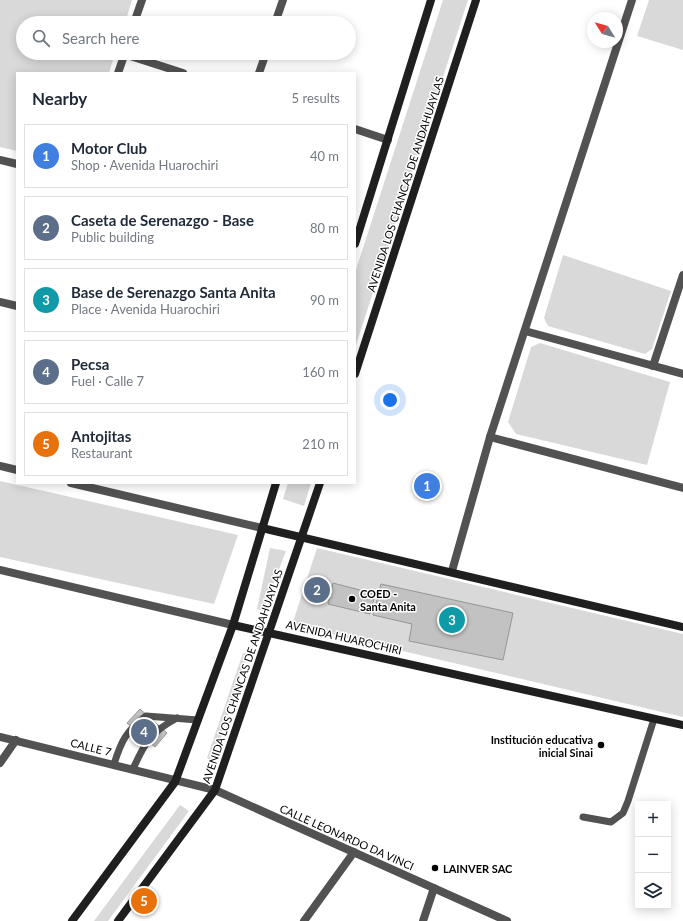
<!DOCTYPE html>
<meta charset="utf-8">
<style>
:root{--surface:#fff;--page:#f2f2f3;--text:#1f2937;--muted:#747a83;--line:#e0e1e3;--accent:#0b8043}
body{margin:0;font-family:Lato,sans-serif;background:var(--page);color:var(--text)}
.controls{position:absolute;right:12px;bottom:12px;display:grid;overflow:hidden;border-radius:0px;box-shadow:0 2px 10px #0003}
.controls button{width:36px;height:36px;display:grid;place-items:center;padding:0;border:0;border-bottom:1px solid var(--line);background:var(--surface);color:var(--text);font:20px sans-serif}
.compass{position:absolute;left:587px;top:12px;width:36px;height:36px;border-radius:50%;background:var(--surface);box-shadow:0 2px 10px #0003;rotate:307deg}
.you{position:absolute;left:390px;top:400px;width:14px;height:14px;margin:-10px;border:3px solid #fff;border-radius:50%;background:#1a73e8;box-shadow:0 0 0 6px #1a73e833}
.badge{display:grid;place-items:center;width:26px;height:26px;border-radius:50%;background:var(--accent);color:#fff;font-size:13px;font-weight:700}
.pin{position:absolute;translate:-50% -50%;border:2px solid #fff;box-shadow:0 1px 4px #0006}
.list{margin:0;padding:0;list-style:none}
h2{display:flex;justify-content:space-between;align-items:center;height:52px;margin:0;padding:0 16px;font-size:17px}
h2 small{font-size:13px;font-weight:400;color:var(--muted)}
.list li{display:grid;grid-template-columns:26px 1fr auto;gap:12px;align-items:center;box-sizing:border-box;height:64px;margin:0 8px 8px;padding:0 8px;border:1px solid var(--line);border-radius:0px}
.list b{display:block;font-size:15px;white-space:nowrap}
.list p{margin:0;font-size:13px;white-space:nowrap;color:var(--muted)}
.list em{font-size:13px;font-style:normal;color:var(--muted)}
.icon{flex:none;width:22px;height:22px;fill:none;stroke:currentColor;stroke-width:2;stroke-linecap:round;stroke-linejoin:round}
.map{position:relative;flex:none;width:683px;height:921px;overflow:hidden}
.search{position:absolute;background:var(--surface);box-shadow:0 2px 10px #0003;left:16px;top:16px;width:340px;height:44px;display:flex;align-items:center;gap:10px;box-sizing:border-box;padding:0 14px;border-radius:22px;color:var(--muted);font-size:15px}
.panel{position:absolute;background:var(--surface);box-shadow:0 2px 10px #0003;left:16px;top:72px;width:340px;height:412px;border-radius:0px}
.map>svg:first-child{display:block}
.green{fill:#d9d9d9}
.building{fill:#c2c2c2;stroke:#969696}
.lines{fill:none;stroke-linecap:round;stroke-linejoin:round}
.service{stroke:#525252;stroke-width:7}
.minor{stroke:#525252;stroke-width:8}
.tertiary{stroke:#525252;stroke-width:8}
.secondary{stroke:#1f1f1f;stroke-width:8}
.poi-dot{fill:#000;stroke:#fff;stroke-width:1.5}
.labels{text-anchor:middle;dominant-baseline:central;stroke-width:3;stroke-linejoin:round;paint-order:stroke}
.street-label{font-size:11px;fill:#000;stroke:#fff}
.poi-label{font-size:11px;font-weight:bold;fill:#000;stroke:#fff;text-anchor:start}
</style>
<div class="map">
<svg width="683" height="921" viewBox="0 0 683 921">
<rect width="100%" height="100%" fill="#fff"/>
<g class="green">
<polygon points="0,0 132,0 125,23 23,23 23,53 115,53 109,73 17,73 17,151 0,147"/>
<polygon points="443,0 468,0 355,348 355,273"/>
<polygon points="649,0 683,0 683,50 637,36"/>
<polygon points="563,255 671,291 652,349 645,354 548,326 544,318"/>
<polygon points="540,343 670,382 647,465 516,434 508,422 531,347"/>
<polygon points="0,481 238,535 214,604 0,557"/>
<polygon points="288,483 311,483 304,506 283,499"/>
<polygon points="270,548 286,551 263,611 257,609"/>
<polygon points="317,548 683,634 683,717 292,625"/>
<polygon points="243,653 248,654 213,761 207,758"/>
<polygon points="180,805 189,811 108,921 94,921"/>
</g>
<g class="building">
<polygon points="311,582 320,582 326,588 323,599 312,598 308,593"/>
<polygon points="333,583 375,594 370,614 328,604"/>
<polygon points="381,584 513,613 503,660 409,641 412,624 373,615"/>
<polygon points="140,709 167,733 155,747 127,723"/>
</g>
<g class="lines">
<g class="service">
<path d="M114,764C122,739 126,732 146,716L198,720"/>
<path d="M133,769C145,742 151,732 177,718"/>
<polyline points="583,817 611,822 623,813 628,801 654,719"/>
</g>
<g class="minor">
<polyline points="134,23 142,0"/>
<polyline points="275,23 283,0"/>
<polyline points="124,54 183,73"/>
<polyline points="118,73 125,53"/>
<polyline points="259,73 266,53"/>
<polyline points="355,129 388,140"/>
<polyline points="0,160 17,164"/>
<polyline points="0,302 17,306"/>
<polyline points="525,331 683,374"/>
<polyline points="653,366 683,275"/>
<polyline points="490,437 683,488"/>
<polyline points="452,571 490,437 632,0"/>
<polyline points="0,737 215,790 507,921"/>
<polyline points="0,763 16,740"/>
<polyline points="304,921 354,852"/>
<polyline points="423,921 434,888"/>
</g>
<g class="tertiary">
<polyline points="0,466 17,470"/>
<polyline points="71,483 262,528"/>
<polyline points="0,570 233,625"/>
</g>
<g class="secondary">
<polyline points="355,244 431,0"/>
<polyline points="355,374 476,0"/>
<polyline points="262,528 683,627"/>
<polyline points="233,625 683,725"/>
<polyline points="72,921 175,782 233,625 276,483"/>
<polyline points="118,921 215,790 320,483"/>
</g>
</g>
<g class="poi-dot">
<circle cx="352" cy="599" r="4"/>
<circle cx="601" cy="745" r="4"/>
<circle cx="435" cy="868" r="4"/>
</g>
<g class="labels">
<g class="street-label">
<text transform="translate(405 184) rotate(-72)">AVENIDA LOS CHANCAS DE ANDAHUAYLAS</text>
<text transform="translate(344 637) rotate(13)">AVENIDA HUAROCHIRI</text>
<text transform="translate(242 676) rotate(-71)">AVENIDA LOS CHANCAS DE ANDAHUAYLAS</text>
<text transform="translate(91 747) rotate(14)">CALLE 7</text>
<text transform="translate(347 837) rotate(24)">CALLE LEONARDO DA VINCI</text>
</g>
<g class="poi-label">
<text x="360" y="593">COED -<tspan x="360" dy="13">Santa Anita</tspan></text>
<text x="593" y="739" text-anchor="end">Institución educativa<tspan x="593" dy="13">inicial Sinai</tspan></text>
<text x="443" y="868">LAINVER SAC</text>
</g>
</g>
</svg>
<div class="controls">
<button>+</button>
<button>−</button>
<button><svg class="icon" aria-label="layers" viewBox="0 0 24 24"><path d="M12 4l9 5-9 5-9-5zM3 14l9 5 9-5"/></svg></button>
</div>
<svg class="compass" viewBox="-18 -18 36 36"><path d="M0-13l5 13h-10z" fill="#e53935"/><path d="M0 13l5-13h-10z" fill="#747a83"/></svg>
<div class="you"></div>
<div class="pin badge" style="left:427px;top:486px;background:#3f7fe0">1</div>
<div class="pin badge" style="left:317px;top:590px;background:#5c6f8a">2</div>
<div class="pin badge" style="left:452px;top:620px;background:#0f9aa8">3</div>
<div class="pin badge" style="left:144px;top:732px;background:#5c6f8a">4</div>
<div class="pin badge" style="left:144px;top:901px;background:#e8710a">5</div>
<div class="search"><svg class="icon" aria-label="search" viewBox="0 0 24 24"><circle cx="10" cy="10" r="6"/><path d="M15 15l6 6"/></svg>Search here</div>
<section class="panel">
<h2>Nearby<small>5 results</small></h2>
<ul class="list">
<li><span class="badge" style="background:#3f7fe0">1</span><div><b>Motor Club</b><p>Shop · Avenida Huarochiri</p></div><em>40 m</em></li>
<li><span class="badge" style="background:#5c6f8a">2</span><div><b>Caseta de Serenazgo - Base</b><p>Public building</p></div><em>80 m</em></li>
<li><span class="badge" style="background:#0f9aa8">3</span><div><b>Base de Serenazgo Santa Anita</b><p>Place · Avenida Huarochiri</p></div><em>90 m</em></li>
<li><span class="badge" style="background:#5c6f8a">4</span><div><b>Pecsa</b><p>Fuel · Calle 7</p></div><em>160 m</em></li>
<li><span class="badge" style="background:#e8710a">5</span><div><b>Antojitas</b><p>Restaurant</p></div><em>210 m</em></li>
</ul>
</section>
</div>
